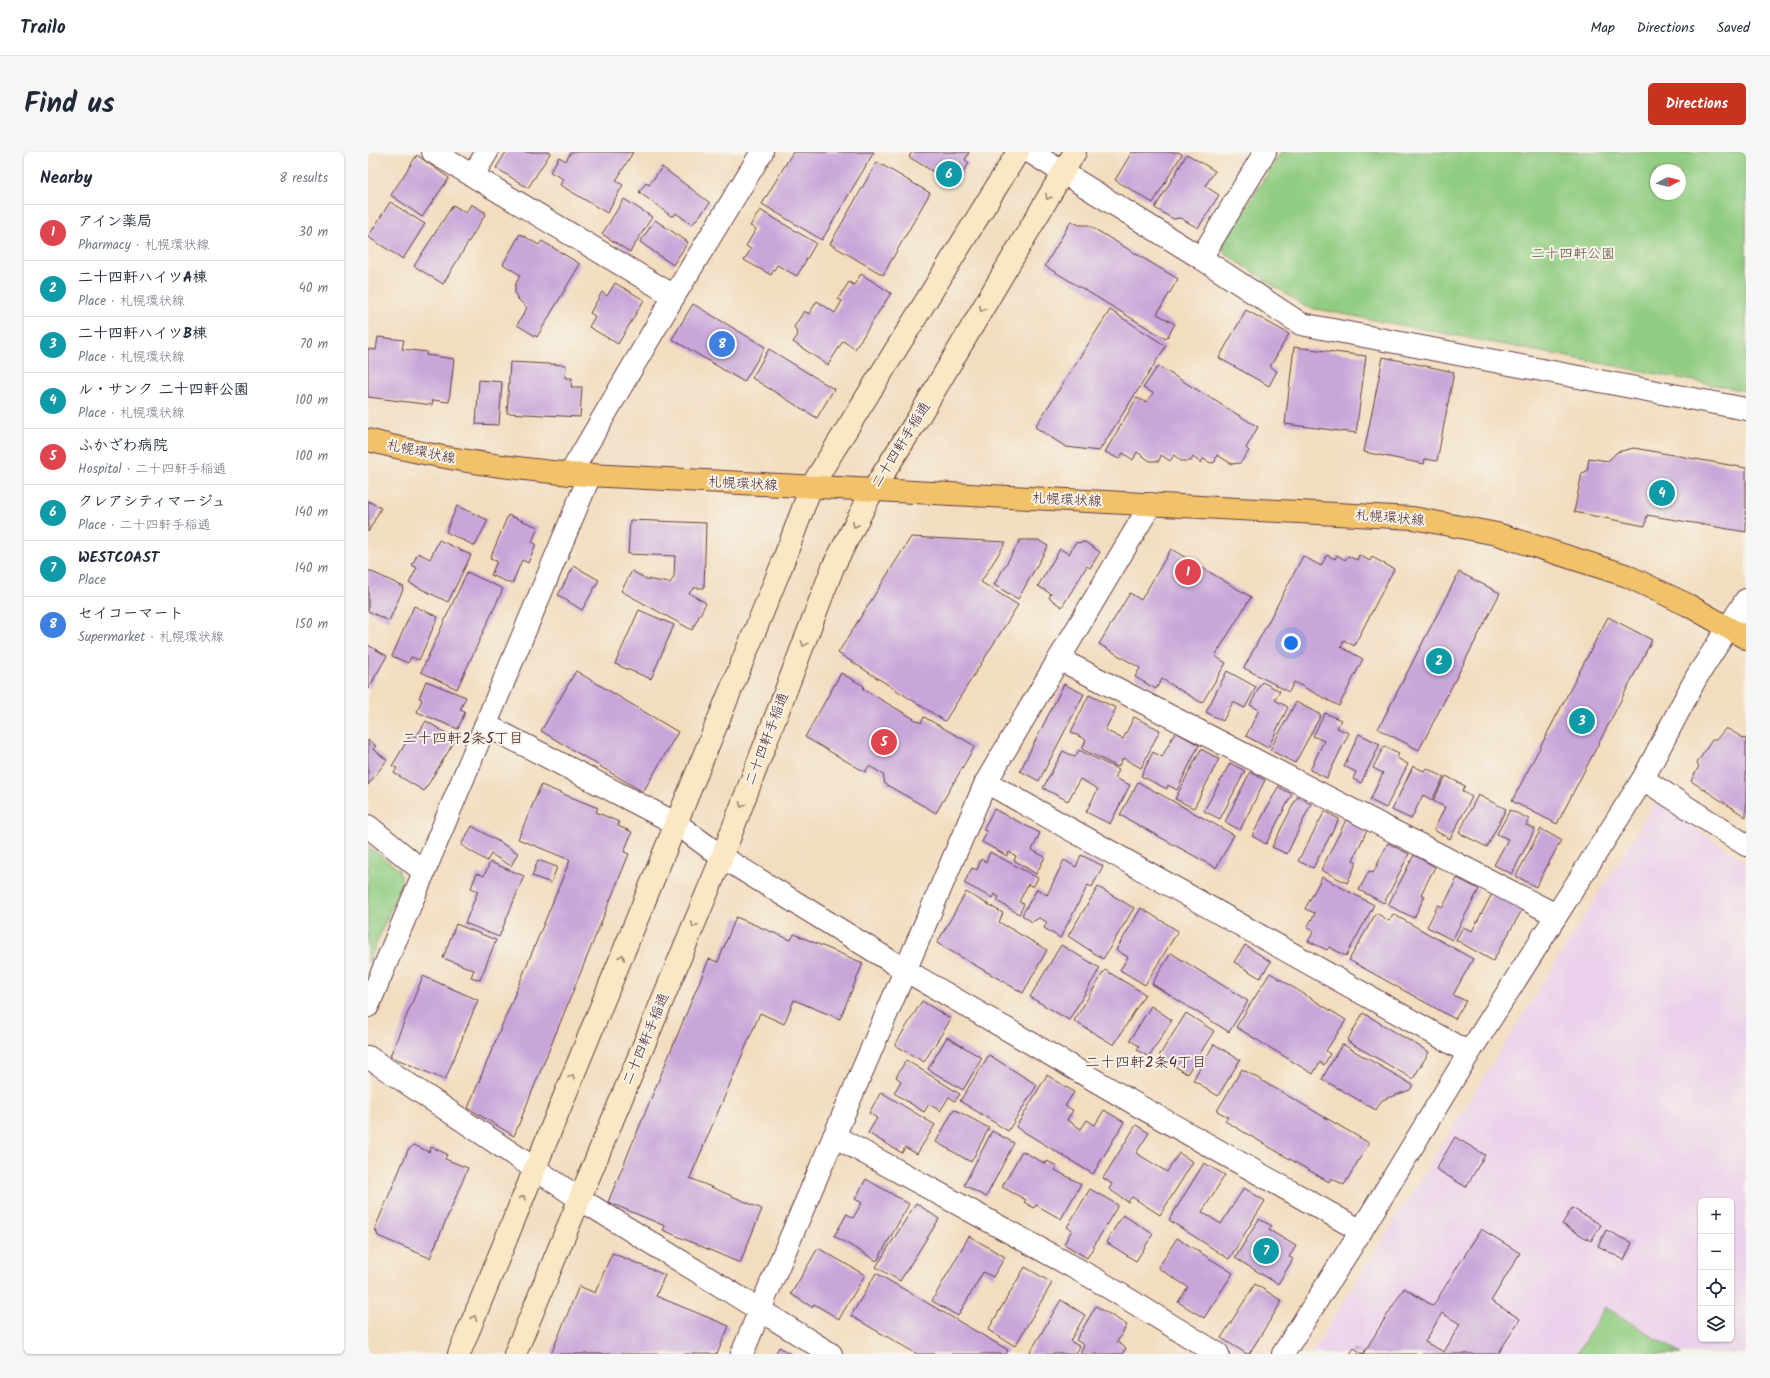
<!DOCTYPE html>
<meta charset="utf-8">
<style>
:root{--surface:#fff;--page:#f6f6f7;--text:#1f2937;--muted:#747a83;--line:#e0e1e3;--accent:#c8321e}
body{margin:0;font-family:Kalam,"Klee One",sans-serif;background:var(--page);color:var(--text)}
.controls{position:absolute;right:12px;bottom:12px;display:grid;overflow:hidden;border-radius:6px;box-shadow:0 1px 3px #0004}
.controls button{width:36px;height:36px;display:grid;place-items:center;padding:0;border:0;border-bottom:1px solid var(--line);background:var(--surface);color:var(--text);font:20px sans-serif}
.compass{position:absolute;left:1282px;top:12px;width:36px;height:36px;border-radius:50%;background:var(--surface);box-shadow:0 1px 3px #0004;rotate:83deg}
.you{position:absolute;left:923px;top:491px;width:14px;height:14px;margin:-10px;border:3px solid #fff;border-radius:50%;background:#1a73e8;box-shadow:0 0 0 6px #1a73e833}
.badge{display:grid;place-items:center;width:26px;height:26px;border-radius:50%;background:var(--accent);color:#fff;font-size:13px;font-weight:700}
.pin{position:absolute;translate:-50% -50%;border:2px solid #fff;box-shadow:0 1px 4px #0006}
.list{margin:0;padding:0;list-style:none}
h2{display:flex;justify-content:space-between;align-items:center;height:52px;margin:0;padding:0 16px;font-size:17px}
h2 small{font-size:13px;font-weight:400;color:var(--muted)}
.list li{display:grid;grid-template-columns:26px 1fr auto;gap:12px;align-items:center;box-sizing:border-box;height:56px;padding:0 16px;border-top:1px solid var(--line)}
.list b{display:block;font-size:15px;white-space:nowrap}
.list p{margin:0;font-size:13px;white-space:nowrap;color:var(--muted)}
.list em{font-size:13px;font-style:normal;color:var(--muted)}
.icon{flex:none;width:22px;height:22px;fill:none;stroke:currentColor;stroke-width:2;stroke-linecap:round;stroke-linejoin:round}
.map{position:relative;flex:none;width:1378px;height:1202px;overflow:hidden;border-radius:6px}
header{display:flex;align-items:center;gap:24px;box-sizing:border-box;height:56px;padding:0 20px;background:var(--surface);border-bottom:1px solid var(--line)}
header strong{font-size:19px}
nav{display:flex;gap:22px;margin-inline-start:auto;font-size:14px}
.intro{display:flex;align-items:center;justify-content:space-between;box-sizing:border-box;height:96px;padding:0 24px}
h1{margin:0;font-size:28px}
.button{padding:10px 18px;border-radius:6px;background:var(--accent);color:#fff;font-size:14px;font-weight:700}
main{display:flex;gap:24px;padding:0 24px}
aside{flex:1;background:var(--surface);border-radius:6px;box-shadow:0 1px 3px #0004}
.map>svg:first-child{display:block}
.built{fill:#ebd1eb;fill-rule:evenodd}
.green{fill:#90cc81;stroke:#6d7656;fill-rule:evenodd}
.building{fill:#c8a6d9;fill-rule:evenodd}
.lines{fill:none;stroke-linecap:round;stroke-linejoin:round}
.street-casing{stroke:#633c41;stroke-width:24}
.secondary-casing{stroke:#633c41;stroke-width:24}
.primary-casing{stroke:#633c41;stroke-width:24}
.street{stroke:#fff;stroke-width:22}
.secondary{stroke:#fae7c3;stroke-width:22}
.primary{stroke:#f2c26a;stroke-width:22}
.oneway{stroke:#a28377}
.labels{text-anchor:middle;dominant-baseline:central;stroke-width:4;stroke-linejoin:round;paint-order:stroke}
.park-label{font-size:14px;fill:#5f5345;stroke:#f7f3e8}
.street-label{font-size:14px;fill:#4a1f2b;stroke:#f7f3e8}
.neighbourhood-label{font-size:15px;fill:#4a1f2b;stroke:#f7f3e8}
</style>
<header>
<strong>Trailo</strong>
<nav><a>Map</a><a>Directions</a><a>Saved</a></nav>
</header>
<div class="intro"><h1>Find us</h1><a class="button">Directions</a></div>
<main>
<aside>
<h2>Nearby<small>8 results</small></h2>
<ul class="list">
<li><span class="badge" style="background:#e0444e">1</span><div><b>アイン薬局</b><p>Pharmacy · 札幌環状線</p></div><em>30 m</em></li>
<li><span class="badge" style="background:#0f9aa8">2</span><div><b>二十四軒ハイツA棟</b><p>Place · 札幌環状線</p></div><em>40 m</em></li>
<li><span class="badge" style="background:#0f9aa8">3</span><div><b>二十四軒ハイツB棟</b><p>Place · 札幌環状線</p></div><em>70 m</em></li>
<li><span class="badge" style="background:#0f9aa8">4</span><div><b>ル・サンク 二十四軒公園</b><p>Place · 札幌環状線</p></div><em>100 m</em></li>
<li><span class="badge" style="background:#e0444e">5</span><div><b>ふかざわ病院</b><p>Hospital · 二十四軒手稲通</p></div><em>100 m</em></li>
<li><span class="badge" style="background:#0f9aa8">6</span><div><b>クレアシティマージュ</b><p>Place · 二十四軒手稲通</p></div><em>140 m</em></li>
<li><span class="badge" style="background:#0f9aa8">7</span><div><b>WESTCOAST</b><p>Place</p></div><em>140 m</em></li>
<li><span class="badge" style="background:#3f7fe0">8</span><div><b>セイコーマート</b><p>Supermarket · 札幌環状線</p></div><em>150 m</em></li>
</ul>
</aside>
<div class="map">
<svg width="1378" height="1202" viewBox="0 0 1378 1202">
<rect width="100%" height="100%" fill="#f7f3e8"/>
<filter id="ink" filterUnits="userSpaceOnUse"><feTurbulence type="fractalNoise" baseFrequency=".025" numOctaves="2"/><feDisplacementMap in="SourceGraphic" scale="8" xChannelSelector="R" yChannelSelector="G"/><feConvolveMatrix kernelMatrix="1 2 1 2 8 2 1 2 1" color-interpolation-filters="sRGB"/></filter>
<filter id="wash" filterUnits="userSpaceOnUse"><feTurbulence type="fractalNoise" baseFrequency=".012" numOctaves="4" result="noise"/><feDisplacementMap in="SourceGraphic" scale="16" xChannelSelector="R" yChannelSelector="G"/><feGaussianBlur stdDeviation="0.9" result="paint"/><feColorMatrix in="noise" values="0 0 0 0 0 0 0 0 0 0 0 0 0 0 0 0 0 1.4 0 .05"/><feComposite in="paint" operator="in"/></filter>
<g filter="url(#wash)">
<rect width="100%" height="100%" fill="#f2ddbf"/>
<path class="built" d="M1288,650L1378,710V1202H943ZM1333,1049H1363V1187H1333Z"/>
<g class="green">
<path d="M913,0H1378V239L938,155L855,100L856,91ZM1288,18H1312V42H1288Z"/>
<polygon points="0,694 31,718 34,730 0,811"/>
<polygon points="1237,1155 1313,1202 1209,1202"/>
</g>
<g id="blocks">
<g class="building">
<polygon points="138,0 183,0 160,36 128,16"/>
<polygon points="203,0 265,0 248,29 255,33 239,61 192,33 195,27 182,20 191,5 198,9"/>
<polygon points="425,0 506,0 454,88 394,52"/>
<polygon points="544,0 601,0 597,8 601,11 587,33 541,5"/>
<polygon points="764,0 810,0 814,2 785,51 747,28"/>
<polygon points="819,2 847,19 837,34 851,43 830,76 812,66 805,67 787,56"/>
<polygon points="49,3 81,26 54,65 23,43"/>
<polygon points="509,10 562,41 515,123 462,92"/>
<polygon points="294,15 342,51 324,73 308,61 306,64 303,64 271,40 278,31 281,33"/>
<polygon points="256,47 284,65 262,100 234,82"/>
<polygon points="22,50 57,72 35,107 0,85"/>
<polygon points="103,52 118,61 75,132 46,114 85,53 98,61"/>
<polygon points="392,58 448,91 429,124 409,113 403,123 376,108 383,97 378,94 388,77 382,74"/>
<polygon points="287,68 320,90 305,113 272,90"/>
<polygon points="703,69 711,73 720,73 810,127 789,162 807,172 798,187 677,114"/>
<polygon points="152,82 171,93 174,89 212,112 169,185 149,173 159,156 150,147 147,141 147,134 152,123 135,112"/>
<polygon points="493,122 523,141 487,197 475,189 460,213 425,190 430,183 426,175 436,159 441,162 449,149 467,161 474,149 470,147 481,130 486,133"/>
<polygon points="247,131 276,148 250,192 221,175 227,164 222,161 234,140 239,144"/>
<polygon points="325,152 397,195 376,230 304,187"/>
<polygon points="742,158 798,194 731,299 698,295 667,275"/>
<polygon points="878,158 921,182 902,215 909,219 901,234 851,206"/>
<polygon points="10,185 36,188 34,197 59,200 58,203 86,207 81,250 65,248 64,253 0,245 0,197 8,198"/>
<polygon points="926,195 998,204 988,281 917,272"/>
<polygon points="401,197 466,237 449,266 384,226"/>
<polygon points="1015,205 1086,220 1069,309 1057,307 1056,312 996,300"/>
<polygon points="142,210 198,213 197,226 204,226 203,235 214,235 212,265 139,261"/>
<polygon points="790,214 890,275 878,296 881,299 872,311 864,312 849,303 847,310 843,311 835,307 833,311 825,305 823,309 813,309 806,303 802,309 793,303 791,309 782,309 769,300 765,308 755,301 751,307 737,300 769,246 778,250 785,241 775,236"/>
<polygon points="111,228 134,230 131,273 108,272"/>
<polygon points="1266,296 1378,316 1378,380 1279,363 1277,374 1206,360 1214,321 1219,319 1221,306 1240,309 1249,300"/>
<polygon points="0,349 13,356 0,380"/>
<polygon points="89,354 120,368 107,394 78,380"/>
<polygon points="140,363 170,375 164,390 168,392 160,411 154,408 144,432 123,423 129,409 122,407"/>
<polygon points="262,368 338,371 336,436 326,436 321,441 338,451 324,478 253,439 264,419 278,427 302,431 306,425 307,404 260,402"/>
<polygon points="543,385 638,390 613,430 650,453 577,569 470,501"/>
<polygon points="71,388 103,403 80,450 41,431 49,416 44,413 50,401 62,407"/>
<polygon points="652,388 670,388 680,394 650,447 626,433"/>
<polygon points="717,390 732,400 722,416 719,414 694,455 681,446 683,442 670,434 692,397 701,402 707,391"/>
<polygon points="803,397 883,445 847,504 858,511 834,551 794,527 788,537 767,525 772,516 731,492 762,441 773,448"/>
<polygon points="959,403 967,407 969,403 977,408 980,404 989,408 991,403 1002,409 1004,405 1026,417 986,494 976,488 973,495 995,507 971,554 926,530 921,540 876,516 935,404 953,414"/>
<polygon points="206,414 231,428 214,458 190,443"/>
<polygon points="0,418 36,435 21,469 0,459"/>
<polygon points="99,420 135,437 89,537 53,520"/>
<polygon points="1091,420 1132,441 1051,598 1010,577"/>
<polygon points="46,454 70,465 51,508 43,505 40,511 24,504"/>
<polygon points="271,458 306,473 283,527 247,512"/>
<polygon points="1240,465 1284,488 1189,672 1144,649"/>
<polygon points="0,493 19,504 0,537"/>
<polygon points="208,519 310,580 275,640 173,579"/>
<polygon points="859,519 888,535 877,556 865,550 855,569 838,560"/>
<polygon points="473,521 496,534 495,537 553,571 556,565 607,594 568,661 517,632 515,622 501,614 497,620 437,585"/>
<polygon points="58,529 98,545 92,558 97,560 90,577 49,560 54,547 51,546"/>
<polygon points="894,530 912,539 907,548 920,555 900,596 878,584 891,558 882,553"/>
<polygon points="696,532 716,542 671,629 652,619"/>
<polygon points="721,543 748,556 737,578 755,587 766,565 792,578 773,616 755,606 750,615 714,597 718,588 703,580"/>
<polygon points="928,550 953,563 927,611 902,598"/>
<polygon points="957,561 973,568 969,576 981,581 959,626 942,618 956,589 945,584"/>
<polygon points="58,569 88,587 56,639 26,621 29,616 24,614 43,582 48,585"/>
<polygon points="1358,576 1377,587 1378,586 1378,665 1323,629 1331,614 1329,611 1344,588 1348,588"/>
<polygon points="807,580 831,593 809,638 800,633 799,637 773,624 785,600 794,605"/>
<polygon points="991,582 1012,592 993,631 985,627 988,620 976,614"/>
<polygon points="0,588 8,594 5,597 19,608 0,633"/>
<polygon points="1016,594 1031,601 1029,606 1040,612 1018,656 1002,648 1015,621 1005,616"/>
<polygon points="833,597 851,607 826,656 807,647"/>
<polygon points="711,598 751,618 747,626 762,633 742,672 718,660 730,637 712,627 700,649 675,636 695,599 707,605"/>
<polygon points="862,611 877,619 852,667 836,659"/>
<polygon points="1045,614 1056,619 1058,616 1076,625 1064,648 1055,643 1043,667 1024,658"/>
<polygon points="882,620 897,628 872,678 857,670"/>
<polygon points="1078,624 1097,634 1094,639 1104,645 1082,687 1066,678 1077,655 1065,649"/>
<polygon points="770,630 866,683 848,716 752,663"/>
<polygon points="173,633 230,656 228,660 251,670 250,674 264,680 256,700 261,702 146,984 100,956 202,708 150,687"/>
<polygon points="910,635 924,642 898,692 884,684"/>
<polygon points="1110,643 1138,657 1119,695 1091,681"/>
<polygon points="929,645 943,652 919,702 904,695"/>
<polygon points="626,657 672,681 664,698 677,705 668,722 646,708 648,704 641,700 639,704 614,690 619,679 615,678"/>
<polygon points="1142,658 1161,667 1158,673 1167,677 1144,722 1126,713 1140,687 1129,682"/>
<polygon points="957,659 971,667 945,716 930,709"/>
<polygon points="978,668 999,678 985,708 989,710 979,731 953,718"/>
<polygon points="104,674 150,701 143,714 123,702 119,709 93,693"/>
<polygon points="1173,677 1193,688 1168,735 1148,724"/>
<polygon points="1020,691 1041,702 1016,751 991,738 1001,719 1005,721"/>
<polygon points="622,700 670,726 665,735 660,732 651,750 656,752 651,762 629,749 631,745 626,742 624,746 596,731 604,716 609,718 613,707 618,710"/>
<polygon points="713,703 735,714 724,735 720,733 692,786 676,776 679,770 671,766 664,770 654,763 669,737 679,743 696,708 708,715"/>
<polygon points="1046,703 1067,715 1053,742 1057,744 1046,766 1020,753"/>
<polygon points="170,708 189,715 183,731 164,724"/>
<polygon points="122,710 156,724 131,785 97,771 110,739 103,736 109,721 116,724"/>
<polygon points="954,725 1006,753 978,804 961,795 959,798 940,789 946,779 939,776 947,761 937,757"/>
<polygon points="1089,726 1111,737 1084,788 1059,775 1070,753 1075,755"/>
<polygon points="730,735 766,756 735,807 700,784"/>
<polygon points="598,740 635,761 631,770 679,798 655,841 569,791"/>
<polygon points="1124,742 1154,758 1125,809 1088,788 1095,775 1104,779"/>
<polygon points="773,756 810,779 777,833 752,818 760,805 748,798"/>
<polygon points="1008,761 1021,769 1025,762 1105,807 1085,843 1098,849 1087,867 981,808"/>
<polygon points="368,765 423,788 426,782 495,811 472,867 426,848 416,872 392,861 322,1026 394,1057 372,1111 295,1078 297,1074 240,1050 341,807 350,810"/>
<polygon points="88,772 128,788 112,828 103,825 106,818 75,806"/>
<polygon points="693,793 732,816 701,868 662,845"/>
<polygon points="877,793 903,810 892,826 866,810"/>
<polygon points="803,801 880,849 861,880 784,832"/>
<polygon points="737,818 777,842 746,893 706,869"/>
<polygon points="902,821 978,868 958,899 962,902 956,913 952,910 945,922 868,875"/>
<polygon points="55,824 110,848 77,928 22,904"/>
<polygon points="554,849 583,867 556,910 527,893"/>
<polygon points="783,854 804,868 781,905 769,898 771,894 762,888"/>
<polygon points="818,861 846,879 819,922 791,904"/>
<polygon points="995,861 1061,900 1045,927 979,889"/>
<polygon points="579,885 614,906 595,938 560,917"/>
<polygon points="846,892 872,908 850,944 825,928"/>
<polygon points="974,892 1045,933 1042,938 1014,948 1008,958 954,927"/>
<polygon points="621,903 669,933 640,979 592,949"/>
<polygon points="538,908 592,942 587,949 581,945 572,959 561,952 556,960 526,941 533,929 528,925"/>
<polygon points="874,917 1001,991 976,1033 963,1026 961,1030 857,969 860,965 849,959"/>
<polygon points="679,923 706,940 697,954 705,958 699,968 713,977 719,968 727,973 736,958 756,970 725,1022 648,975"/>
<polygon points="513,940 567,973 549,1002 537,995 534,1001 500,981 509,966 501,961"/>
<polygon points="586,957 621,976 603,1010 568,990"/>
<polygon points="768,973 781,981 768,1001 799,1020 811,1001 825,1010 792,1063 764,1045 760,1050 741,1037 744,1032 735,1026"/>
<polygon points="624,979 646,991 618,1045 596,1033"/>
<polygon points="1087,985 1117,1003 1098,1035 1068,1017"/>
<polygon points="46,993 61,1000 63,995 79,1002 77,1007 100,1016 62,1106 10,1084 7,1076 40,998"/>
<polygon points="654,999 678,1012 679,1009 689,1014 687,1018 713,1032 693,1067 668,1053 666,1056 656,1050 658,1048 634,1035"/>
<polygon points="836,1011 857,1023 834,1060 853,1072 876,1036 897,1049 861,1107 801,1068"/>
<polygon points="498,1027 541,1052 509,1109 466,1084 479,1062 485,1066 494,1051 487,1047"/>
<polygon points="722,1037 750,1053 719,1106 696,1092 704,1078 699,1075"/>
<polygon points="548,1051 571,1067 532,1129 508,1115"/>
<polygon points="1204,1056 1233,1073 1223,1089 1194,1072"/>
<polygon points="755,1063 785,1082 768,1109 738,1090"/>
<polygon points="891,1067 904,1074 901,1078 928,1094 921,1105 925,1107 910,1132 867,1106"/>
<path d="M1113,1077L1152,1101L1123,1149L1152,1167L1130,1202H995L1036,1136L1065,1154ZM1074,1161L1092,1172L1076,1200L1057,1190Z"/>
<polygon points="1238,1078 1264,1091 1256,1108 1230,1094"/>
<polygon points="601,1084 637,1105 625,1125 615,1120 590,1164 564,1149"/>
<polygon points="809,1086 865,1121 836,1166 810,1150 820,1135 790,1116"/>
<polygon points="450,1096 497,1123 471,1167 446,1152 444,1155 423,1142"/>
<polygon points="244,1101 297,1123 288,1144 361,1174 349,1202 183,1202 211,1134 227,1141"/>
<polygon points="657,1115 684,1131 647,1194 620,1178"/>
<polygon points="508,1121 640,1198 638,1202 549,1202 483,1164"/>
<polygon points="887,1132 914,1149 881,1202 879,1202 853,1186"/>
<polygon points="693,1148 717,1163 702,1189 711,1194 707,1202 661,1202"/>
<polygon points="728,1154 759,1173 749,1190 758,1196 754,1202 714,1202 712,1201 716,1193 708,1188"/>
<polygon points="411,1195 423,1202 407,1202"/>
<polygon points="986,1196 995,1202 982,1202"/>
</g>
</g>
</g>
<g filter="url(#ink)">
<use href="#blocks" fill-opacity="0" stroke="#633c41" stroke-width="1"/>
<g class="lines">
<defs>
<g id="street">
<polyline points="65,0 306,144"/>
<polyline points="662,0 833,106 933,172 1378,257"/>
<polyline points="105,23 119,0"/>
<polyline points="833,106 897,0"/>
<polyline points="202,322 306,144 394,0"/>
<polyline points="691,507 1188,763"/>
<polyline points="118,573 309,672 354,705 537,818 771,954 993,1079"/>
<polyline points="1275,627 1378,693"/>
<polyline points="618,630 1101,901"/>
<polyline points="0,674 56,720"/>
<polyline points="0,854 222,323"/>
<polyline points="0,905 212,1047 463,1202"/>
<polyline points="466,984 727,1127 850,1202"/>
<polyline points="374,1202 398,1143 618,630 783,352"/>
<polyline points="915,1202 993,1079 1101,901 1275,627 1328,526 1378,448"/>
</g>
<g id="secondary">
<polyline points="91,1202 413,415 443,335 650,0"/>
<polyline points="147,1202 354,705 465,415 505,338 549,268 707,0"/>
</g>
<path id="primary" d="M0,288C66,306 134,315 202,322L1045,366L1129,382L1257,423L1320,453L1378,486"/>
</defs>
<use href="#street" class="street-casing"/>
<use href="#secondary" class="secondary-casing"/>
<use href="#primary" class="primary-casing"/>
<use href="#street" class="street"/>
<use href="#secondary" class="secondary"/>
<use href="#primary" class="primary"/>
</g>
<defs><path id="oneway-chevron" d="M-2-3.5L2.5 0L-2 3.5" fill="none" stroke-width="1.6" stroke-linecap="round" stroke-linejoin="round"/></defs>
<g class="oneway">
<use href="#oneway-chevron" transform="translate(680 45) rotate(120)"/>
<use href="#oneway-chevron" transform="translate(614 157) rotate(120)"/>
<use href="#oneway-chevron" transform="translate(487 373) rotate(117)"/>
<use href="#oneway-chevron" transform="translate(436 492) rotate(111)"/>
<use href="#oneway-chevron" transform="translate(374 653) rotate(111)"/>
<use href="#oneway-chevron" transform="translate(326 773) rotate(113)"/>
<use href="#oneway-chevron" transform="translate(254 805) rotate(-68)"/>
<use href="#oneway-chevron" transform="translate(204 925) rotate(-68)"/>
<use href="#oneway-chevron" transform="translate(155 1046) rotate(-68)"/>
<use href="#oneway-chevron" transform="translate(106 1166) rotate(-68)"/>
</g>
</g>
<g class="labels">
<g class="park-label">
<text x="1205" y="102">二十四軒公園</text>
</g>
<g class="street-label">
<text transform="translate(533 293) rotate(-58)">二十四軒手稲通</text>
<text transform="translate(53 300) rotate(12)">札幌環状線</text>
<text transform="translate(375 332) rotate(3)">札幌環状線</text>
<text transform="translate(699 348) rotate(3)">札幌環状線</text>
<text transform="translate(1022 366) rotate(5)">札幌環状線</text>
<text transform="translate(399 587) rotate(-69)">二十四軒手稲通</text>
<text transform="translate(278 887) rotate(-67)">二十四軒手稲通</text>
</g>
<g class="neighbourhood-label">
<text x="95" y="587">二十四軒2条5丁目</text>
<text x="778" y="911">二十四軒2条4丁目</text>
</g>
</g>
</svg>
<div class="controls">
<button>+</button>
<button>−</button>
<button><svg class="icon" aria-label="locate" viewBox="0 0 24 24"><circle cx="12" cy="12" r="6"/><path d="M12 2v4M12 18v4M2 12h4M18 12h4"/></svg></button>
<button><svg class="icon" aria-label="layers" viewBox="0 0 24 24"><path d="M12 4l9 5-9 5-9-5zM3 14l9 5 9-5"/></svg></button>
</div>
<svg class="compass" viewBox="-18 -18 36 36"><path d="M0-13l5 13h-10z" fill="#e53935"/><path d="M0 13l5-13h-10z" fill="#747a83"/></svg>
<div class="you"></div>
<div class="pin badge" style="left:820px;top:420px;background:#e0444e">1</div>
<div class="pin badge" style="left:1071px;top:509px;background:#0f9aa8">2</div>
<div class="pin badge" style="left:1214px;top:569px;background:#0f9aa8">3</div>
<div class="pin badge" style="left:1294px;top:341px;background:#0f9aa8">4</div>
<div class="pin badge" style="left:516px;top:590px;background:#e0444e">5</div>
<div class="pin badge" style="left:581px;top:22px;background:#0f9aa8">6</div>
<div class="pin badge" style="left:898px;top:1099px;background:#0f9aa8">7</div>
<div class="pin badge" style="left:354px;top:192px;background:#3f7fe0">8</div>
</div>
</main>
